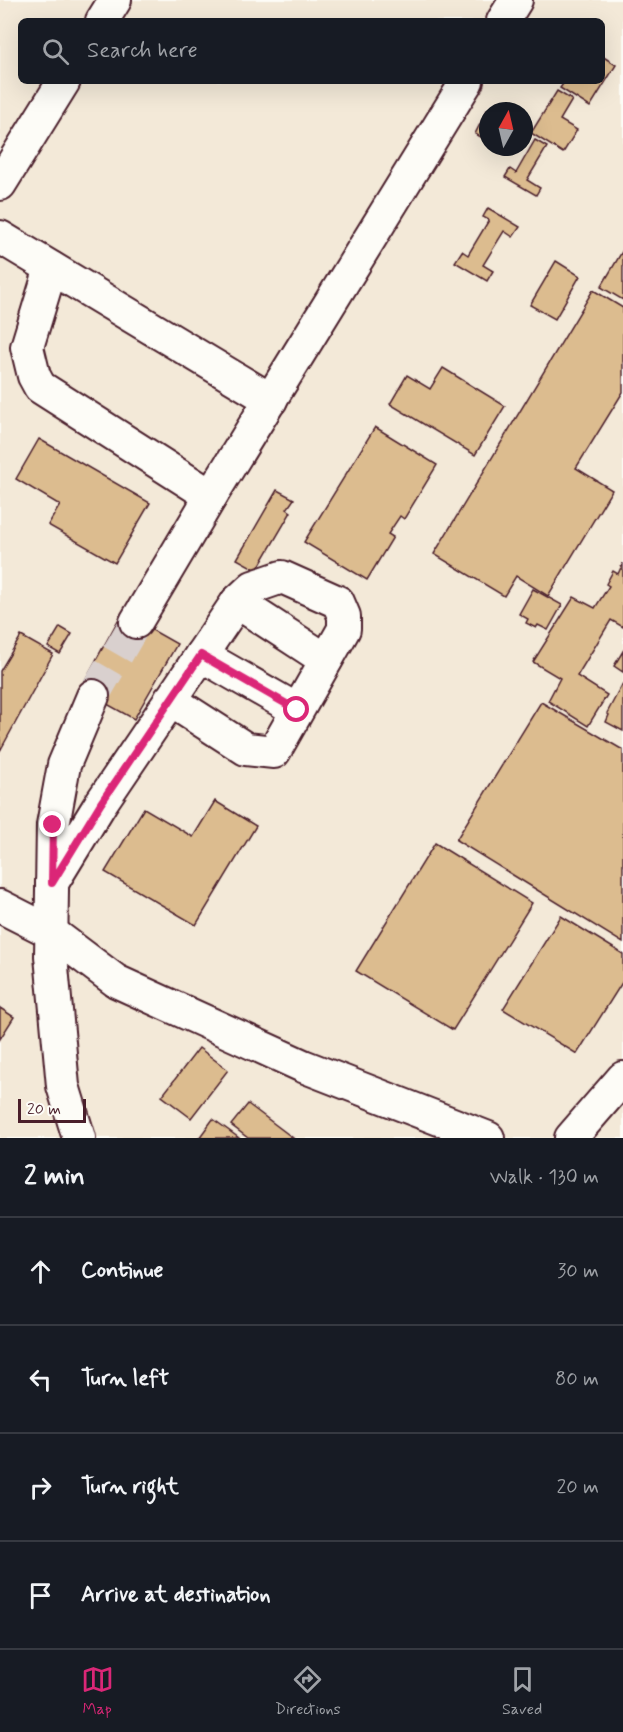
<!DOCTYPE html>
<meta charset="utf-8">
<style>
:root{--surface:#171b24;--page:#242831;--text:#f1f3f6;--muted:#9ea1a6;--line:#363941;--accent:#db2777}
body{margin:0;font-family:Mynerve,sans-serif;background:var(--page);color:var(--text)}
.compass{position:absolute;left:479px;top:102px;width:54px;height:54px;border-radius:50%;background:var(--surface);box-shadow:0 6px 24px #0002;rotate:8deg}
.scale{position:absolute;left:18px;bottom:15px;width:68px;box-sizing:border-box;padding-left:6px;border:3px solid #4a1f2b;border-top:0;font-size:16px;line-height:21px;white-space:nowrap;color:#4a1f2b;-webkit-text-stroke:4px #fdfcf7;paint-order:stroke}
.stop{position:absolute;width:18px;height:18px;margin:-14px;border:4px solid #db2777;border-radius:50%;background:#fff}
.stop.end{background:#db2777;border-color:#fff;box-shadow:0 2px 6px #0008}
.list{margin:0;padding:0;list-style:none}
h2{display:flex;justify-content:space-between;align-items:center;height:78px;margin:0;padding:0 24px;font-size:26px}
h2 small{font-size:20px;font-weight:400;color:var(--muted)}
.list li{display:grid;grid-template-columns:39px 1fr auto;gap:18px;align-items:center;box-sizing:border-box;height:108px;padding:0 24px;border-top:2px solid var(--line)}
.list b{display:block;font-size:22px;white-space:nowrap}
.list em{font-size:20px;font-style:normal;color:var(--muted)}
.icon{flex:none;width:33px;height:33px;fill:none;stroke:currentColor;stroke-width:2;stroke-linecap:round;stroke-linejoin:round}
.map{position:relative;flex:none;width:623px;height:1138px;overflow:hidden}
.search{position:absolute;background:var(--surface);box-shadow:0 6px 24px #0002;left:18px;right:18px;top:18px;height:66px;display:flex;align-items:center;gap:15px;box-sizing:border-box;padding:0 21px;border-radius:9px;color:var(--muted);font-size:22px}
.sheet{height:510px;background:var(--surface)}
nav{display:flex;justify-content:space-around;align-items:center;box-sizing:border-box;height:84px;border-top:2px solid var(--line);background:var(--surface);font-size:16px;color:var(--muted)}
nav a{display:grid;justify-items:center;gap:3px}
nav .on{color:var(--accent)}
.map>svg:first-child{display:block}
.built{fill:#f3e9d8;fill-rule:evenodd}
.building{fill:#dcbc8f;stroke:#4a1f2b;stroke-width:1.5}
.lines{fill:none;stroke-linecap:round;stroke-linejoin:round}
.minor-tunnel{stroke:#d9d0ce;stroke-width:32;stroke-dasharray:32 16;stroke-linecap:butt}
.minor-casing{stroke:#4a1f2b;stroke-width:36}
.minor{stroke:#fdfcf7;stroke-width:32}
.route{stroke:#db2777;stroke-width:8}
</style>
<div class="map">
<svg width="623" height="1138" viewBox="0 0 623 1138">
<rect width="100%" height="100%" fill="#fdfcf7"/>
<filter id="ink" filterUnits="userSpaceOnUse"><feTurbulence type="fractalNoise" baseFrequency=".0167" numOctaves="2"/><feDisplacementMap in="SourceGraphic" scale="12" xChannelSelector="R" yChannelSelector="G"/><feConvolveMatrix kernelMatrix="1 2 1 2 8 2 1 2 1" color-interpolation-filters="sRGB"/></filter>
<g filter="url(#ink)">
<path class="built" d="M0,0H623V1138H0ZM21,21H602V81H21ZM488,111H524V147H488Z"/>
<g class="building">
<polygon points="602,56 616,65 590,107 560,88 565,81 602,81"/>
<polygon points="557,91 572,100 560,120 577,130 563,153 531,133"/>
<polygon points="487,110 489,111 487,140 475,134"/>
<polygon points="535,140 547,147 527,180 540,188 536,195 505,177 510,169 516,173"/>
<polygon points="488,208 520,227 513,237 504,231 483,265 493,271 487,281 455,262 462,251 468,255 489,220 483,217"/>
<polygon points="623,250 623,300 601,287"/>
<polygon points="556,261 580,276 555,319 530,305"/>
<polygon points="593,290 623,308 623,392 576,468 612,490 548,596 516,576 504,596 434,554"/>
<polygon points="443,368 505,406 475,455 390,404 407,375 430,389"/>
<polygon points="375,427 437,465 404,519 400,516 388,534 393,537 367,580 304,542"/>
<polygon points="39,439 150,503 115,563 48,525 60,505 16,479"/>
<polygon points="277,490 294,499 287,509 291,512 257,570 237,559"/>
<polygon points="623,563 623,627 611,620 577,676 607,695 588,726 548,701 560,678 533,662 574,597 595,608 609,586 606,584 613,571 618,574"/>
<polygon points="533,589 562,605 548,630 538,625 536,628 526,623 528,619 519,614"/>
<polygon points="122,613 177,644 134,719 80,689"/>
<polygon points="60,627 72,634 60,654 48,647"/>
<polygon points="21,636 53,654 0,751 0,671"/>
<polygon points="623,651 623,672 614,666"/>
<polygon points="623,683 623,731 606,722 609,715 607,713"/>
<polygon points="541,702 623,750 623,943 456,840"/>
<polygon points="215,801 256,826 196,925 105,872 144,808 193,837"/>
<polygon points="435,843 532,903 453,1030 356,971"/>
<polygon points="561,916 623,954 623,981 577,1054 503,1009"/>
<polygon points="0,1008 14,1017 0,1039"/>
<polygon points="199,1048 228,1070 191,1118 162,1096"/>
<polygon points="248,1104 293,1138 248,1138 231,1125"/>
<polygon points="213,1119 239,1138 199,1138"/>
</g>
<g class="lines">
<polyline class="minor-tunnel" points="93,696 136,622"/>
<defs>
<g id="minor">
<polyline points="102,21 115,0"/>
<polyline points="503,21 516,0"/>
<polyline points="0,184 64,81"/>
<polyline points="0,237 271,400"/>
<polyline points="51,268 27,347 34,376 40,387 211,496"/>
<polyline points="237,602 326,660"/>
<polyline points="136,622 211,496 467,81"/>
<polyline points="201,655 297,710"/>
<polyline points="52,883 101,803 237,602 253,587 282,577 338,602 344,616 344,629 274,752 246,749 170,700"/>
<polyline points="0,906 51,932 116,981 303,1066 488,1138"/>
<polyline points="79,1138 63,1086 51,956 53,825 64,765 93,696"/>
<polyline points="571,1138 623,1078"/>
</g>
</defs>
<use href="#minor" class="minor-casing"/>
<use href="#minor" class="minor"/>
</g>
</g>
<g class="lines" filter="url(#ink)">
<polyline class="route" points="53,825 52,883 101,803 201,655 297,710"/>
</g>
</svg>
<svg class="compass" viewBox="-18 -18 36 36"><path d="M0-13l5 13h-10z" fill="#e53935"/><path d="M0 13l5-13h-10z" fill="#9ea1a6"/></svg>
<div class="scale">20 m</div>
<div class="stop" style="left:297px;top:710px"></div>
<div class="stop end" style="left:53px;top:825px"></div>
<div class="search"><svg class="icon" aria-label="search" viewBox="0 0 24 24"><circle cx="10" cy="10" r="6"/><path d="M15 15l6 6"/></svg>Search here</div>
</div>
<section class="sheet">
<h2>2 min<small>Walk · 130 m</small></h2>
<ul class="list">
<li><svg class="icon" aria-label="ahead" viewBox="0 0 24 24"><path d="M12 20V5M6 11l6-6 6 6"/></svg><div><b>Continue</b></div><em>30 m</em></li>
<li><svg class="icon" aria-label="left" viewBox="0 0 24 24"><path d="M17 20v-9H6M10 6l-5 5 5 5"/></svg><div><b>Turn left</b></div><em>80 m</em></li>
<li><svg class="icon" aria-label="right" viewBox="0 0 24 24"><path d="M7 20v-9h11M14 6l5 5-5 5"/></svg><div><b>Turn right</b></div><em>20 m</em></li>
<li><svg class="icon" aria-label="arrive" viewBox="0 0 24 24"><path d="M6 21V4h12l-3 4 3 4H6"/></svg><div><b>Arrive at destination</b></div></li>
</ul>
</section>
<nav>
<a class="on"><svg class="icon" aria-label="map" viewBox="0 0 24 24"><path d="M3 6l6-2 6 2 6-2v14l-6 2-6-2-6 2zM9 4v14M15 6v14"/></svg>Map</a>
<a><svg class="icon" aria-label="directions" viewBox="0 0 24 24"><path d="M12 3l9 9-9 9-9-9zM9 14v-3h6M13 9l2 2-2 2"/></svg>Directions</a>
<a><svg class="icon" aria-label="saved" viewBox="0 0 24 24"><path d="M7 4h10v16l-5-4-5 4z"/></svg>Saved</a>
</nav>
